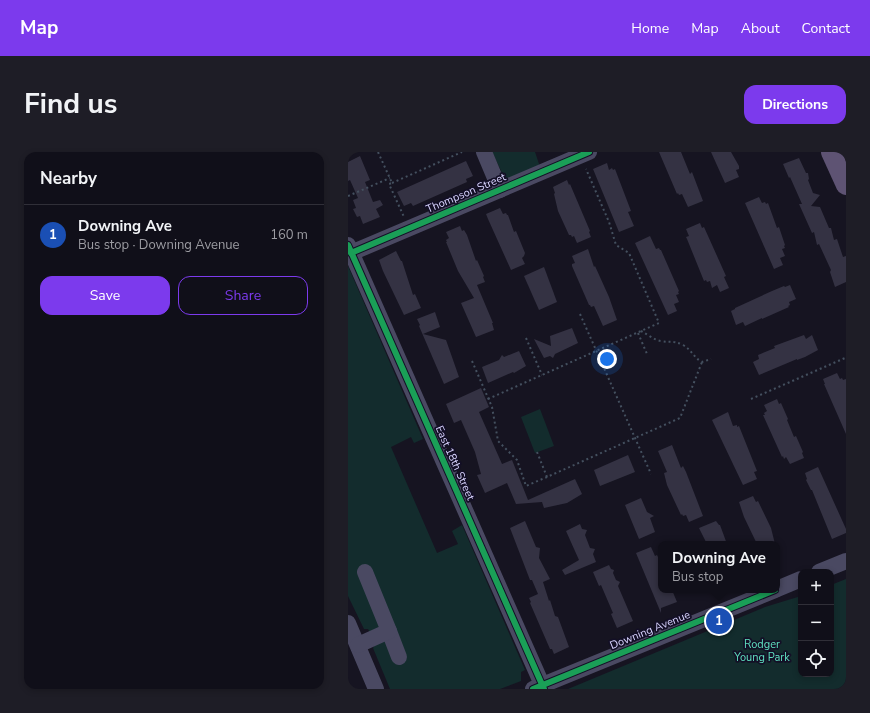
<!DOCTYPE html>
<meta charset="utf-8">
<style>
:root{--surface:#100f19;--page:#1e1d26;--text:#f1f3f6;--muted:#9c9ca2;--line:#302f38;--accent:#7c3aed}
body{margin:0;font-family:"Nunito Sans",sans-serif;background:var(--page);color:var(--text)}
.controls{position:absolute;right:12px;bottom:12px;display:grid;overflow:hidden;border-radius:8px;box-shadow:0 2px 6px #0003}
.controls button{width:36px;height:36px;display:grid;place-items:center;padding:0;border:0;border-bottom:1px solid var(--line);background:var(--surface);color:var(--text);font:20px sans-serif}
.you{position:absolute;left:259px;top:207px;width:14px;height:14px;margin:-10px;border:3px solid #fff;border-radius:50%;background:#1a73e8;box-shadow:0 0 0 6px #1a73e833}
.badge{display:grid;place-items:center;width:26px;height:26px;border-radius:50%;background:var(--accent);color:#fff;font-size:13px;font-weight:700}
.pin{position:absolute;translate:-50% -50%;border:2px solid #fff;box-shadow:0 1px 4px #0006}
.popup{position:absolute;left:310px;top:389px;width:122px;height:52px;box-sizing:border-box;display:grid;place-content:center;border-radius:8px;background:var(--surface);filter:drop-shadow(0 1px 3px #0005);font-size:13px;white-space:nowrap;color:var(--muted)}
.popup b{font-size:15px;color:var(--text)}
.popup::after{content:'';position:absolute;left:50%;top:100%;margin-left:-8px;border:8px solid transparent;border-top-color:var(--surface)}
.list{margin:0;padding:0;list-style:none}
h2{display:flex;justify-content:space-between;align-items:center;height:52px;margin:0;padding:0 16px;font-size:17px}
h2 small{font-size:13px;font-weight:400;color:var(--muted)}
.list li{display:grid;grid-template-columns:26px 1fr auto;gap:12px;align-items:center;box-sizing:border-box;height:60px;padding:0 16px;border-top:1px solid var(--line)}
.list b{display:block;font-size:15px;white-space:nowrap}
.list p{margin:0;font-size:13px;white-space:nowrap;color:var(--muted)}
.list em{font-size:13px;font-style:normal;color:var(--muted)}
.actions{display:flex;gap:8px;padding:12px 16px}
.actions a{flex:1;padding:9px 0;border:1px solid var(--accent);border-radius:12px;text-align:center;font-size:14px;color:var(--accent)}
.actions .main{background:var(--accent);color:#fff}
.icon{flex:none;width:22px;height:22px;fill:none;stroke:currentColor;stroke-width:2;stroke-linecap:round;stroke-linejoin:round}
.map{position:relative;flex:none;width:498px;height:537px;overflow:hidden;border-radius:12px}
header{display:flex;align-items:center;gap:24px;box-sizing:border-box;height:56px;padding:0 20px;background:var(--accent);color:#fff}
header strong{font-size:19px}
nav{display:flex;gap:22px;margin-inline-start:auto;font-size:14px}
.intro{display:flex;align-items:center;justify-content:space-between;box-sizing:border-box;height:96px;padding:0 24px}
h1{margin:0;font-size:28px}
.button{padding:10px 18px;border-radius:12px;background:var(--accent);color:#fff;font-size:14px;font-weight:700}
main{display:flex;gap:24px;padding:0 24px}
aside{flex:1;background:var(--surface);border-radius:12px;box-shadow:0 2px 6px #0003}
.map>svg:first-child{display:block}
.green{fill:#132c2d}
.building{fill:#343243}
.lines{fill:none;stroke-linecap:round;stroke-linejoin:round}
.path{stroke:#44505f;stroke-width:2;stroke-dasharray:2 3;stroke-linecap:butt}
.minor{stroke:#4a4962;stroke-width:16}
.major{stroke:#5e5373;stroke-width:20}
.cycleway-casing{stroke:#130f26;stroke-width:8}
.cycleway{stroke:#1a9f57;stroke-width:6}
.labels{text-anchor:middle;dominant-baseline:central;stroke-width:3.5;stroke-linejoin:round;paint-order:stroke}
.street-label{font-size:11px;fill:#d9d4ff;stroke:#130f26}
.park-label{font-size:11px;fill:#5fe0c0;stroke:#130f26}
</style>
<header>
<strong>Map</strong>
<nav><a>Home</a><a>Map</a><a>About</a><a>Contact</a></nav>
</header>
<div class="intro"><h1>Find us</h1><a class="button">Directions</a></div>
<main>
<aside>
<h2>Nearby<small></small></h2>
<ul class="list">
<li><span class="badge" style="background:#1a4fb4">1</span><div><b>Downing Ave</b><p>Bus stop · Downing Avenue</p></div><em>160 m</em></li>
</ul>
<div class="actions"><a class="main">Save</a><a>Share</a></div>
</aside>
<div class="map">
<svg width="498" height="537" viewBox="0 0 498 537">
<rect width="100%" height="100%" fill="#161421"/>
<g class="green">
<polygon points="144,0 187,0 192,15 157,27"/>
<polygon points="0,114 75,287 66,291 63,285 43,295 89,401 110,392 104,379 114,373 177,518 173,520 173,529 152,537 42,537 25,496 28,491 20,477 16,477 0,444"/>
<polygon points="192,257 206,294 187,301 173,265"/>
<polygon points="498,427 498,537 220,537 417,455 453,444 453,522 483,522 483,433"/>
</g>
<g class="building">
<polygon points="311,0 333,0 342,22 344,20 355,49 340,55 334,42 331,43 330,41 329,42"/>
<polygon points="363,0 383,0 391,14 391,17 388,18 391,25 377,31"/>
<polygon points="12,4 22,28 17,30 25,50 32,48 35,53 28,57 32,65 15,72 12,64 9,65 5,57 8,56 5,48 10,46 2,28 0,29 0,10"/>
<polygon points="451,6 458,21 460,21 461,27 460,28 465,41 472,43 463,54 472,55 481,76 483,76 486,88 489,87 495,105 498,104 498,130 487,135 482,120 483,118 471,92 469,93 466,80 464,81 451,52 454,52 442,25 441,26 435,12"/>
<polygon points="118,9 125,24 118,27 119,30 65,54 63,51 56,54 49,40"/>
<polygon points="259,11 261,18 264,16 265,18 267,17 283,59 280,60 286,74 271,80 245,17"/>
<polygon points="219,28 221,33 222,32 242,79 241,80 243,85 229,91 226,84 224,85 223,83 221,83 210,59 206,42 207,41 205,35"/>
<polygon points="411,45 414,51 417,50 418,52 420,51 429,76 431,75 437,93 436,94 437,96 434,97 437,104 432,106 435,113 426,117 397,51"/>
<polygon points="152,56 155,62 158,61 159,63 160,63 166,80 168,79 177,101 176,104 174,106 177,112 163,118 140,67 138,62"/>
<polygon points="352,71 354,76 356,75 378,124 376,125 381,136 372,140 369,133 364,136 362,129 359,130 358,128 356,129 339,87 338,85 341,84 338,77"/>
<polygon points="112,74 114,79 116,78 119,83 128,109 129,108 136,124 135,125 137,130 129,133 145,171 144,171 146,178 128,185 113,151 126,146 110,119 98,90 99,90 98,88 101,86 98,80"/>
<polygon points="302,84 308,97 311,96 312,98 313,98 331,139 330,140 331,142 328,143 331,150 326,152 329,159 320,163 287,91"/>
<polygon points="240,97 246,115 247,114 261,145 269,168 255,174 246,154 243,155 242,153 241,153 224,114 224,112 227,111 224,104"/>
<polygon points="48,99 53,109 54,109 65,143 67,142 73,156 56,163 35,119 31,108"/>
<polygon points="196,115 209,150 191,158 176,124"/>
<polygon points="442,133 448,147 441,150 442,153 440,154 441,155 414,167 414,166 397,174 395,170 388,173 383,159 387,157 387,156 424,139 436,134 437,135"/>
<polygon points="87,160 92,175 75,182 98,188 111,225 96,232 71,174 72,173 69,167"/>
<polygon points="224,176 230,191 207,202 205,206 202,204 196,206 186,187 203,194 202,184"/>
<polygon points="456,183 458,187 464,183 470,198 457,205 449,208 449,207 411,223 405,210 411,207 410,203 427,196 426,194"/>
<polygon points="171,199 178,214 166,221 165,220 140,231 134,215 151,208 154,203 156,205"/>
<polygon points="489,221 492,227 494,226 495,228 498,227 498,282 476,232 477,232 475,227"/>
<polygon points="133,236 141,255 131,260 154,312 164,308 180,348 227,327 234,342 219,351 196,356 194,350 168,352 159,331 137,341 129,323 133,322 127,300 113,268 106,271 98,252"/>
<polygon points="429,247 431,252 433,251 440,267 439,268 446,285 448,284 455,300 454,301 456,306 442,312 438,305 436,307 435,304 434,305 415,263 417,263 416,261 419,259 416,253"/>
<polygon points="380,260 385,274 389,273 389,275 391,274 409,319 406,320 409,327 395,333 364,268"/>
<polygon points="324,293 333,316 335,314 338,320 355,364 341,370 338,363 335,364 334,362 333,363 319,333 316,321 319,320 310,299"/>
<polygon points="280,303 287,320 252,334 246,318"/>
<polygon points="470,315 498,377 498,381 484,387 464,338 463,338 458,328 459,327 457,321"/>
<polygon points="405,344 408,350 410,349 423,376 427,392 409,392 396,365 391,350"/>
<polygon points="293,346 299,360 306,364 302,366 307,380 291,387 277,353"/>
<polygon points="177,369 188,395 192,396 191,406 202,427 195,430 201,449 202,448 207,464 210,465 221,495 206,502 204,497 202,497 182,451 183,450 181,446 190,442 184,428 182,428 162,376"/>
<polygon points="368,369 371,373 372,373 379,392 361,392 360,389 358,390 351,376"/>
<polygon points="232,372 234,377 239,378 237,383 242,396 247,397 245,402 248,410 217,423 214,418 231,408 218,379"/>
<polygon points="303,395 307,404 309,403 313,411 313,438 324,438 329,450 313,456 313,461 288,401"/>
<polygon points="261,413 263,417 266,418 265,421 268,428 272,430 270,434 285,469 269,476 263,462 265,461 253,433 251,434 245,420"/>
</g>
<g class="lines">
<g class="path">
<polyline points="30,0 44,31 41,32 56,65"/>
<polyline points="44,31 114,0"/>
<polyline points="0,44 42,26"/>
<polyline points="232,162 303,322"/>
<path d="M293,179C299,182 306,188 313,189C322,191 325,188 335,193C344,198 345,205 354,210L363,207"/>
<polyline points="290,181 299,202"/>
<polyline points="178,186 194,223"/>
<polyline points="124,209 144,255 150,289 169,308 178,334 199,325"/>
<polyline points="140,247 311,171 281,101 268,93 261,70 238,17"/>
<polyline points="403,247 497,206"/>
<polyline points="189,300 199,325 332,266 354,210"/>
</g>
<g class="minor">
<polyline points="136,0 152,38"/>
<polyline points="0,93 196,537"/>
<polyline points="3,101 241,0"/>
<polyline points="471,420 498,409"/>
<polyline points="429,437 453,427"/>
<polyline points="0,471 28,537"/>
<polyline points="41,479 51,505"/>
<polyline points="10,493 41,479 17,420"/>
<polyline points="185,537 427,438"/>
</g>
<polyline class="major" points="483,0 498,33"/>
<defs>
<g id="cycleway">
<polyline points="0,93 196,537"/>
<polyline points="3,101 241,0"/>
<polyline points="185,537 427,438"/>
</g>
</defs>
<use href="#cycleway" class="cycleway-casing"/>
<use href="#cycleway" class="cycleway"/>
</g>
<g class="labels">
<g class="street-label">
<text transform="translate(118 41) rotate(-23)">Thompson Street</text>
<text transform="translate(107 311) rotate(66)">East 18th Street</text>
<text transform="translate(302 478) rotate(-22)">Downing Avenue</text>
</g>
<g class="park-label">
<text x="414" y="492">Rodger<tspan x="414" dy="13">Young Park</tspan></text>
</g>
</g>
</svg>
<div class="controls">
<button>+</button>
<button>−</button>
<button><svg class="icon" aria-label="locate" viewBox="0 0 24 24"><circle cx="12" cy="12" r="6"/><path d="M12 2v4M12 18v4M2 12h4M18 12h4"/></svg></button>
</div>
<div class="you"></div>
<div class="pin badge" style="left:371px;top:469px;background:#1a4fb4">1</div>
<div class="popup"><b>Downing Ave</b>Bus stop</div>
</div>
</main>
